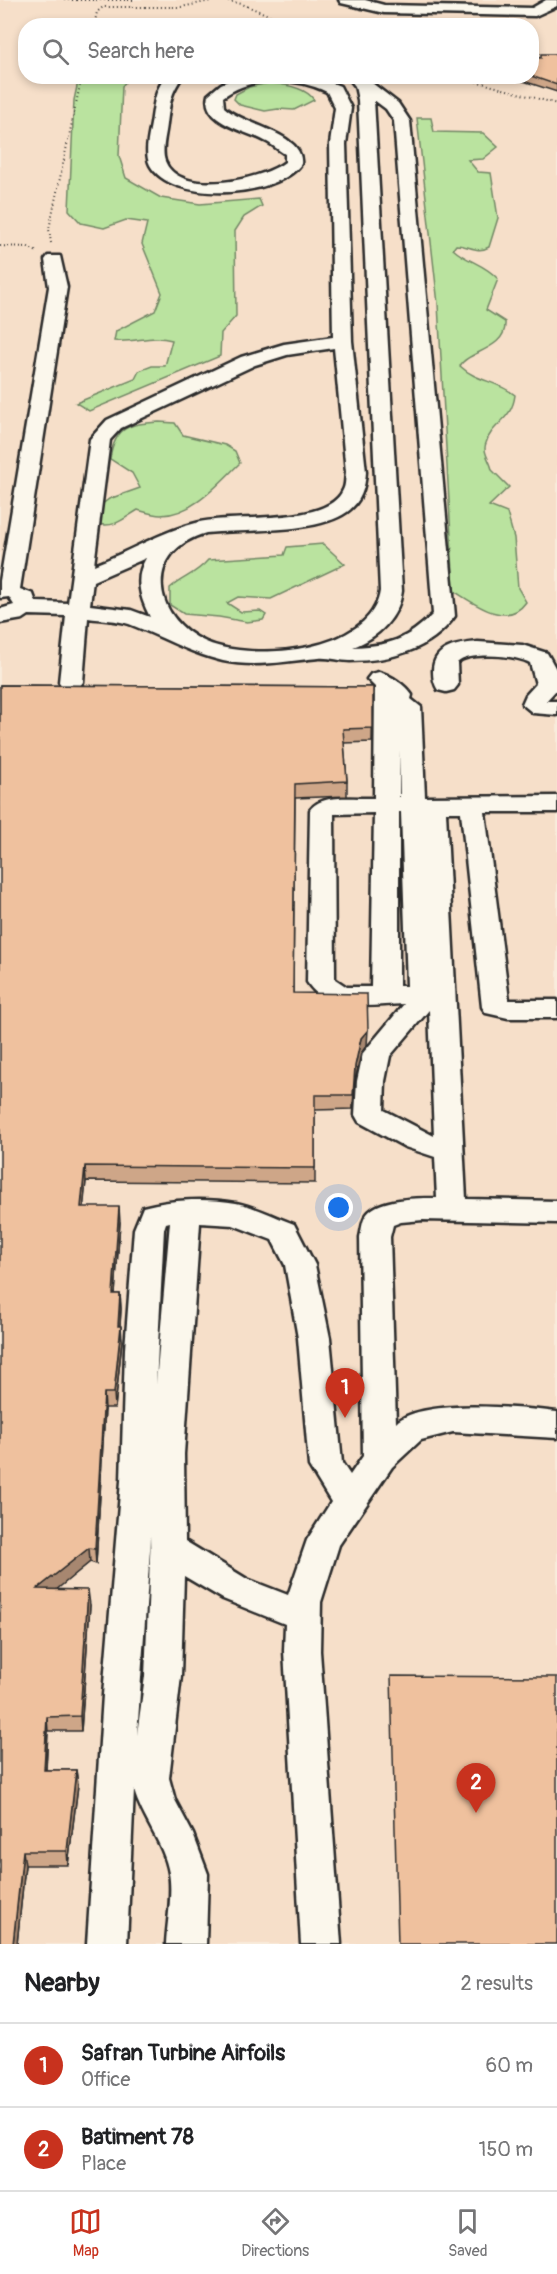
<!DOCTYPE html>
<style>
:root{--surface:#fff;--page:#f2f2f2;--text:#202124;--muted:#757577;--line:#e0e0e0;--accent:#c8321e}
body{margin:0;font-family:Pangolin,sans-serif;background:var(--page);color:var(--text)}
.you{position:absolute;left:339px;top:1208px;width:21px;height:21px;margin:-15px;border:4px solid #fff;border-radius:50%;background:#1a73e8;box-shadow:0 0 0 9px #1a73e833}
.badge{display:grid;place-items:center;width:39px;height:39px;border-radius:50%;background:var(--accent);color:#fff;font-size:20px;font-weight:700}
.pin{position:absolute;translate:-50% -50px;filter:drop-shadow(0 2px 3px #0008)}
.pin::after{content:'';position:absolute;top:32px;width:21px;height:18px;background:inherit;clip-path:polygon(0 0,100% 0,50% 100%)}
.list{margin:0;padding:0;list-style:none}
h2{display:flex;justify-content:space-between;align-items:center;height:78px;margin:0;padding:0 24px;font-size:26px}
h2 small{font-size:20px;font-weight:400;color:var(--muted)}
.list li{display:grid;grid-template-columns:39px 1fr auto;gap:18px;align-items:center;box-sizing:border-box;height:84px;padding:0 24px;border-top:2px solid var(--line)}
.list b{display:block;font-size:22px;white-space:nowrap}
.list p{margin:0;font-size:20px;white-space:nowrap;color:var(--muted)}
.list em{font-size:20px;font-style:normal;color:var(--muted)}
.icon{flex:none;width:33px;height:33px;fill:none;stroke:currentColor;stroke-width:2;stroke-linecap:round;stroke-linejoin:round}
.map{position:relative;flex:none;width:557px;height:1944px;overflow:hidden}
.search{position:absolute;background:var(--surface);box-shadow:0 3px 9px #0003;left:18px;right:18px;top:18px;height:66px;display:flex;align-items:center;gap:15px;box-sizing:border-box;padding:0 21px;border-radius:24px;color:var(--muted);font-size:22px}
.sheet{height:246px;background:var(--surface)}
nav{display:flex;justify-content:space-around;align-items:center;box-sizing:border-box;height:84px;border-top:2px solid var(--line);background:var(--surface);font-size:16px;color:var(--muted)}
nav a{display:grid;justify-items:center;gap:3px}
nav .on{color:var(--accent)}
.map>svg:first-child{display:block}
.built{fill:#f6dfc9;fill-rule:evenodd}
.green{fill:#bae39f;stroke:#728765;stroke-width:1.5}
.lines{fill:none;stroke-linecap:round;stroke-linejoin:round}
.minor-casing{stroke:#2b2b2b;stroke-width:5}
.path{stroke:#2b2b2b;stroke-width:2;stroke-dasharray:1 3;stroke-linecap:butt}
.minor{fill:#fbf7ec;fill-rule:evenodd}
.wall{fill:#cea688;stroke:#2b2b2b;stroke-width:1.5}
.shaded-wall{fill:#a7876f;stroke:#2b2b2b;stroke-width:1.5}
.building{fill:#efc19e;stroke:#2b2b2b;stroke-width:1.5}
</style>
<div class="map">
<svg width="557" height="1944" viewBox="0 0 557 1944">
<rect width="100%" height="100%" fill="#f9ecdc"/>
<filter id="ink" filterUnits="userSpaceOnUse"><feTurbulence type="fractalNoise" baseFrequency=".0167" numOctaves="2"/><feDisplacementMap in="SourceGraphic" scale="12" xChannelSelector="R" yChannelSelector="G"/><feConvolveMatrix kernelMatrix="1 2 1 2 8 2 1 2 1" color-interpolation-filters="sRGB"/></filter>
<g filter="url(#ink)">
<path class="built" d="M0,0H557V1944H0ZM26,26H532V76H26Z"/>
<g class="green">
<path d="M79,77H130L122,86L119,156L126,178L161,198L200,204L259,199L262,206L244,217L235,231L236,316L221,333L220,356L89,411L76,403L135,379L139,371L152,366H165L172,340C150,334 137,343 114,341L116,331L155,311L162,293L142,244L147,223L126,220L104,228L81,223L69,210L74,100Z"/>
<path d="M269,83C283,84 306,87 314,100L294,110L278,109L265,111L240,105L234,99L236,94L249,87Z"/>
<path d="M417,118H431L434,132L483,133L498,147L483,159L468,160L478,172L491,173L498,218L489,247C477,254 469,245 456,245L453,249C467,262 485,264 498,279L486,310L505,322C507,350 467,351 460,366C477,382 496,380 515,395C512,421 492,423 486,443C482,453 491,461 492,470L509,487L489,506L507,513L514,538L518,588L526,602C507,629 475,604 454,591L438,304Z"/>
<path d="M159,422L175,423L183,435L225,445L235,451L240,463C219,483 193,515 161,515C154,515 145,512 138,510C123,519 115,528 98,524L97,508L109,499L140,488L132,473L110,459C115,426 129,424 159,422Z"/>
<path d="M323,544L345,564L271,599L238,597L227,603L241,612L260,611L266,615L263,620L247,622L219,617L184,614L170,605V588C184,576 195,575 208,560L284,555L287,547Z"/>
</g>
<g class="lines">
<defs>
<g id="minor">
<polygon points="339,0 365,0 384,5 532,8 546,0 557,0 557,6 535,16 384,13 341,3"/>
<path d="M166,76H183C170,94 170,102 167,124C166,135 161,150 165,161C179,198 262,180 285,162V154C278,150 272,144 265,141C247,131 201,123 208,95L221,84L240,76H315L340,86L351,108L346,144L352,341L366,472C365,488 361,502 347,512C316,534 245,529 206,533C143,551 151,618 206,642C252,662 371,653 380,591L358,100L355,86L347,76H363L398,103L410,121L455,616C431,650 390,661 350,661C340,661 328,657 319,658C286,661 256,668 223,661C189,653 161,636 129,624C117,620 102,620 88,618L83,682L79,687L71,689L63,687L59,682L66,616L29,615L23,619L0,623V609L14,605L9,597L0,598V581L49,287L45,260L48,256H60L67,287L20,589L33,594L36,602L68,603L90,439L107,420L241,357L284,344L333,337L330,144L335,108L327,92C295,77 252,75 223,97L224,107C242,125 305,133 301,164C277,198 172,205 150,165C144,153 149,136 151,124C154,106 154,91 166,76ZM374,100L386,109L394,121L433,614C407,640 389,646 353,647C378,638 399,617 402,591ZM334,348L346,472C345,478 346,485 343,490C327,527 230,513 196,523C160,532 129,552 94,565L110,440L121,428L255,365L287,355ZM146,558C134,578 140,598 150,617L131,610L90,605L93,581Z"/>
<path d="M478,642L522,645L547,653L557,671V689L546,701H557V715L533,713L522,704L526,695L536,684L530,663C516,655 468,651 457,663L458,685L454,690L446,692L438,690C434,684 433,678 433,671C433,646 459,644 478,642Z"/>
<path d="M379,672C391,675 405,685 412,695L411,699L421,707L425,797L557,796V812H485L509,1000H557V1018H508L486,1013L482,1007L461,812H446L466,1199L557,1201V1223L423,1220L401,1222L393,1225L390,1237L396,1423C422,1398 521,1408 557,1412V1438L453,1432L421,1440L392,1467L339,1545L321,1602L320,1651L341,1944H301L284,1651L285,1624L223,1599L184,1576L181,1676L169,1778L175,1800L193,1834L208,1874L206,1944H166C167,1923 173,1893 169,1873C164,1843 142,1819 134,1790L127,1944H87L103,1695L121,1481L125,1349L134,1229L143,1207C171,1199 208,1198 236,1203C256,1207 275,1217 294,1224L315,1265L330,1338L342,1463L350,1475L363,1456L360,1237C362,1229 362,1220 367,1214C379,1198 418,1198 437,1198L435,1157L405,1147L359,1122L355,1115L357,1081L363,1053L404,1004C371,1005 327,1014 307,982L310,810C321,793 355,799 374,798L375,687L367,679L371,674ZM399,750L400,797H399ZM399,812H401L407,986H399ZM374,813L371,987H347L335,979L334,814ZM429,1010L434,1136L384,1110L385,1081L390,1056ZM170,1222L156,1384L164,1229L166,1223ZM200,1223L233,1225L272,1240L285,1265L298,1338L309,1466L331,1502L307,1540L288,1595L247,1579L185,1541L184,1454ZM151,1535L145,1676L137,1735Z"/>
</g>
</defs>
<use href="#minor" class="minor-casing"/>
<g class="path">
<polyline points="64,0 136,0"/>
<polyline points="224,0 242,4 295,26"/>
<polyline points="94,26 97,12 103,7 181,7 216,0"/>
<polyline points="457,76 557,104"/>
<polyline points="51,243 49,229 82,76"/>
<polyline points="0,246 28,247 37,252"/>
</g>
<use href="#minor" class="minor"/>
</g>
<g class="wall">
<polygon points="557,54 557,92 508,76 531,76 541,58"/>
<polygon points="0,685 373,687 372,742 344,743 347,781 347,796 295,798 293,993 367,1045 361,1053 355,1081 353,1109 315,1110 315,1183 86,1181 83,1207 120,1222 115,1294 120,1294 121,1309 120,1326 122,1341 115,1408 105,1408 96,1564 90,1562 56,1589 90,1605 81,1731 48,1731 46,1770 76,1770 78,1785 68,1865 25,1865 17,1944"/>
</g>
<g class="shaded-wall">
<polygon points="368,1030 367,1045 361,1053 355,1081 353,1109 355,1066 361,1038"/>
<polygon points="85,1166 86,1181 82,1222 81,1207"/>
<polygon points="119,1207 120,1222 114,1309 113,1294"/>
<polygon points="120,1294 121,1309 119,1340 118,1326"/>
<polygon points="121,1326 122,1341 115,1408 114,1393"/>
<polygon points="104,1393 105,1408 96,1564 95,1549"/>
<polygon points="89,1548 90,1562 39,1604 37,1589"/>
<polygon points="88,1590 90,1605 81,1731 80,1716"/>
<polygon points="47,1717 48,1731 45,1784 44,1770"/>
<polygon points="76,1770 78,1785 68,1865 67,1851"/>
<polygon points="23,1851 25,1865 17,1944 13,1944"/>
</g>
<g class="building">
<polygon points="541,54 557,54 557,85 531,76 531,57 541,58"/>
<polygon points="0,685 373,687 373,728 343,729 347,781 295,784 293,993 367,994 368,1030 361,1038 355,1066 353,1095 315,1095 315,1168 85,1166 81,1207 119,1207 113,1294 120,1294 118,1326 121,1326 114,1393 104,1393 95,1549 89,1548 37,1589 88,1590 80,1716 47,1717 44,1770 76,1770 67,1851 23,1851 13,1944 0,1944"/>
<polygon points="391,1676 557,1677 557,1944 398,1944"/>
</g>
</g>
</svg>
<div class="you"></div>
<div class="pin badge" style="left:345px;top:1418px">1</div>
<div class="pin badge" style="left:476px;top:1813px">2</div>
<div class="search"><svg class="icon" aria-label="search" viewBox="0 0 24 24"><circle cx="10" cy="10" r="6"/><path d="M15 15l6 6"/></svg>Search here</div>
</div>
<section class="sheet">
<h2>Nearby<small>2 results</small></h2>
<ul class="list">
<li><span class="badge">1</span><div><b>Safran Turbine Airfoils</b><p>Office</p></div><em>60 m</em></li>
<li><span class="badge">2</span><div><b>Batiment 78</b><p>Place</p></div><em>150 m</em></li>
</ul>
</section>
<nav>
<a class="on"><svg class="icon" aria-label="map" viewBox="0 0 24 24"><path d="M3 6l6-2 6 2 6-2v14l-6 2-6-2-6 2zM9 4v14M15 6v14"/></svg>Map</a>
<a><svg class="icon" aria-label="directions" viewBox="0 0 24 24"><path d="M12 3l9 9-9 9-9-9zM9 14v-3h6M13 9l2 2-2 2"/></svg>Directions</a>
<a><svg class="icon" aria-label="saved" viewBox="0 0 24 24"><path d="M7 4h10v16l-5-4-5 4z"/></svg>Saved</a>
</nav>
